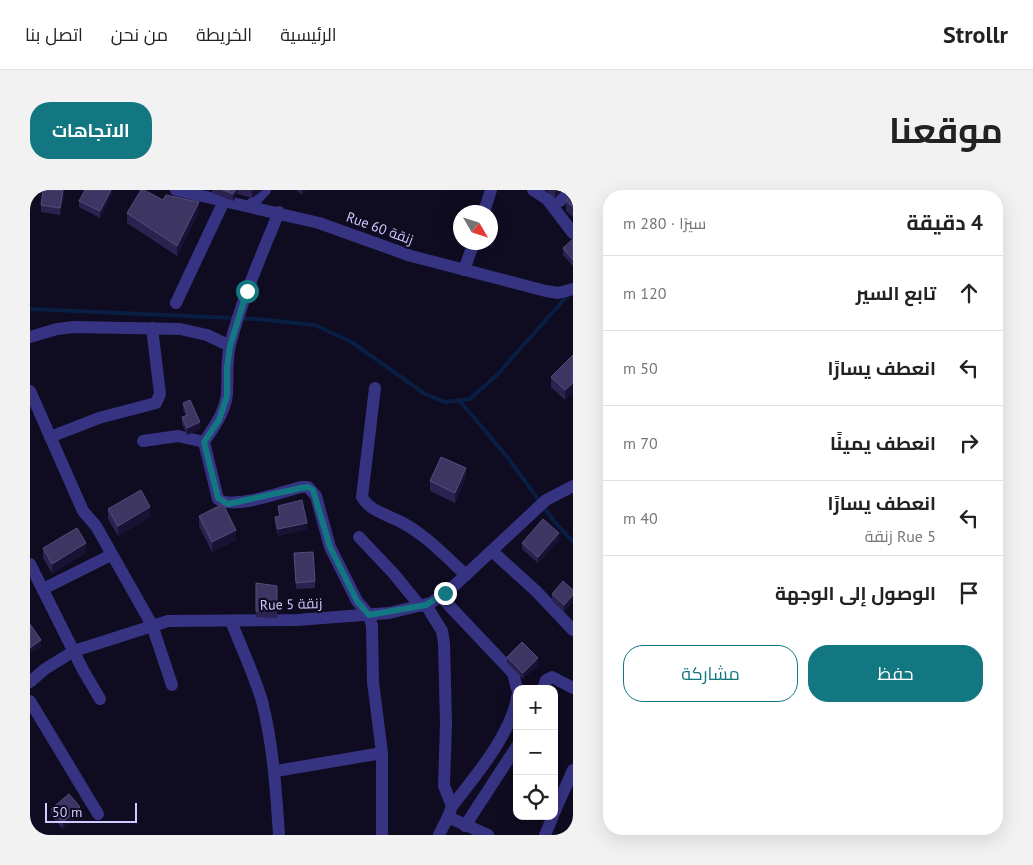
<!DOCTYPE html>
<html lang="ar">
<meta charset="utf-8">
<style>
:root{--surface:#fff;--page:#f2f2f2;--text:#222;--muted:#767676;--line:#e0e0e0;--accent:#137781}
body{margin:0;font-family:"PT Sans",Cairo,sans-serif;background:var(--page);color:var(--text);direction:rtl}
.controls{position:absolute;right:15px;bottom:15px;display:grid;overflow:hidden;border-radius:10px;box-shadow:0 5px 20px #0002}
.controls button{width:45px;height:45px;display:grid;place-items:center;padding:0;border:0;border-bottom:1px solid var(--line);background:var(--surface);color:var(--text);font:25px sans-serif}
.compass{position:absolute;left:423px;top:15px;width:45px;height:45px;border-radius:50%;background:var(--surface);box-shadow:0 5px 20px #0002;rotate:129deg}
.scale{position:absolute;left:15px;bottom:12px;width:92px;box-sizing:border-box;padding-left:5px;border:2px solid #d0caff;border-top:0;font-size:14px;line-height:18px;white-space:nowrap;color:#d0caff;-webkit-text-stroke:4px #0f0b20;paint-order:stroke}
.stop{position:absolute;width:15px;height:15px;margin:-11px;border:4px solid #137781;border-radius:50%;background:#fff}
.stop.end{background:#137781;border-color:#fff;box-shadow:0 1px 5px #0008}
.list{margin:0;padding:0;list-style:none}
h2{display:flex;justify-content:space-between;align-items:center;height:65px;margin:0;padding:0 20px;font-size:21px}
h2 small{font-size:16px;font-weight:400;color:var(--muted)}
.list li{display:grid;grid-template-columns:32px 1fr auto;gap:15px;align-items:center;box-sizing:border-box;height:75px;padding:0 20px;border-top:1px solid var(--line)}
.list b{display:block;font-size:19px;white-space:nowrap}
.list p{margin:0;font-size:16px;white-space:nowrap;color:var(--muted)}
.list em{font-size:16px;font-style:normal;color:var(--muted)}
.actions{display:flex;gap:10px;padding:15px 20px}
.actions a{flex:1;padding:11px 0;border:1px solid var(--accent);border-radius:20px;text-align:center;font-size:18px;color:var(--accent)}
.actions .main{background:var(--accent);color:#fff}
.icon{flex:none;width:28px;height:28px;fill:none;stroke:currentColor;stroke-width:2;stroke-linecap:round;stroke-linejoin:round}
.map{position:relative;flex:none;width:543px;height:645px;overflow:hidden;direction:ltr;border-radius:20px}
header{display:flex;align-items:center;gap:30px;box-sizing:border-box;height:70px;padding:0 25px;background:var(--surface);border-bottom:1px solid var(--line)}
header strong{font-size:24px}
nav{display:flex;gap:28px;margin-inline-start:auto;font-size:18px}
.intro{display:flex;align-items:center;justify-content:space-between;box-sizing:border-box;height:120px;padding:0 30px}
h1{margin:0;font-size:35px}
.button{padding:12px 22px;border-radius:20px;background:var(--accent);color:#fff;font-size:18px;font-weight:700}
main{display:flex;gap:30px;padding:0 30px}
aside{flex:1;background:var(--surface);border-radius:20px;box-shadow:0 5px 20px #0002}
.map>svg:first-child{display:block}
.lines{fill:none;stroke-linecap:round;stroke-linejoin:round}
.stream{stroke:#081e42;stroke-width:4}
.minor{stroke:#363382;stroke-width:12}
.wall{fill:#2b234f}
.shaded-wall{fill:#191234}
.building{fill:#3d3562;stroke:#544c7b}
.route{stroke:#137781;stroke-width:6}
.labels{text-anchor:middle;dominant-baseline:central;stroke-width:4.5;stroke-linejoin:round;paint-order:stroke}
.street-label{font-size:14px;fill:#d0caff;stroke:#0f0b20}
</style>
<header>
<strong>Strollr</strong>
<nav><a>الرئيسية</a><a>الخريطة</a><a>من نحن</a><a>اتصل بنا</a></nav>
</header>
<div class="intro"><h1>موقعنا</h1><a class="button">الاتجاهات</a></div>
<main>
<aside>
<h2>4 دقيقة<small>سيرًا · 280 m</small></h2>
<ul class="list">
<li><svg class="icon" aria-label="ahead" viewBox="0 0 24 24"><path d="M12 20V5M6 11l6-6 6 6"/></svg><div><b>تابع السير</b></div><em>120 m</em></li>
<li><svg class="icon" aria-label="left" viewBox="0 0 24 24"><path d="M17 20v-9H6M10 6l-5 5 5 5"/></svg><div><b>انعطف يسارًا</b></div><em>50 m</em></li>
<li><svg class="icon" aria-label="right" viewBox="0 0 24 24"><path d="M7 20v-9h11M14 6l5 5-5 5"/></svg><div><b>انعطف يمينًا</b></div><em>70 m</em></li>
<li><svg class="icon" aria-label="left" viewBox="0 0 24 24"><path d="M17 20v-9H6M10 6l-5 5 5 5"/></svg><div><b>انعطف يسارًا</b><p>Rue 5 زنقة</p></div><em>40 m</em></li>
<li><svg class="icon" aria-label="arrive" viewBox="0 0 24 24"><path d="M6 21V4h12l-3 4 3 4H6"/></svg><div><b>الوصول إلى الوجهة</b></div></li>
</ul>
<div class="actions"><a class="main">حفظ</a><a>مشاركة</a></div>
</aside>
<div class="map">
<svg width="543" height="645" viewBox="0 0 543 645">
<rect width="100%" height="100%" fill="#0f0b20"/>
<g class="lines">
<g class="stream">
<polyline points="0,119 227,129 285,135 323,153 395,204 415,212 440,209 467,185 538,105"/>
<polyline points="429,210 478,268 524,331 543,352"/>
</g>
<g class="minor">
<polyline points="146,0 289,33 381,66 516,101 528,103 543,99"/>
<polyline points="503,0 523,13 530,11 542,0"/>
<polyline points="517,9 543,43"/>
<polyline points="221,15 235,0"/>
<path d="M249,22C231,66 212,109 200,155C196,171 198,187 197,204C195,222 184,237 174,252L188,309C203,320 252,302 271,297H278L286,306L300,357L327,411L339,425L342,436L343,492L352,563V645"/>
<polyline points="454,22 461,0"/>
<polyline points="434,80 444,52"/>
<polyline points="146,113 194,11"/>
<polyline points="0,147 27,139 44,137 150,139 177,145 200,156"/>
<path d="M345,198L332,307C339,320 355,324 367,330C393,342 415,366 436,385"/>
<polyline points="0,201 53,321 66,336 122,435 142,495"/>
<polyline points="20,247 69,228 126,213 130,204 122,138"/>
<polyline points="113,251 148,246 174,252"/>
<polyline points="329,347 364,384 390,416"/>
<polyline points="463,362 506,401 543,440"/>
<polyline points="0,374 53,480 70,509"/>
<polyline points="13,399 81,365"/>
<polyline points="411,407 483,483 487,499"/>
<polyline points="396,415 412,441 414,453 416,534 414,596 422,616 418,627 458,645"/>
<path d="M201,431C211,457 224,484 232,511C243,555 246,599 249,645"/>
<polyline points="0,492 15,479 44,461 138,431 267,430 359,423 401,413 425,395 516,310 543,296"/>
<polyline points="513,499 516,490 522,487 543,498"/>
<polyline points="0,511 68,624"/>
<polyline points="246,581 352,563"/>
<path d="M422,616C444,588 482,543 487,507"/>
<polyline points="524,623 543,580"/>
<polyline points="435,636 487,556"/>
<polyline points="409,645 418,627"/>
<polyline points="515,645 523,626"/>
</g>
</g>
<g class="wall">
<polygon points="35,0 30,25 11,22 11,15"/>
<polygon points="82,0 82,5 70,28 49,17 49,11"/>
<polygon points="182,0 233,0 222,8 208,4 203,11 182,3"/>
<polygon points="266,0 276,0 272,5"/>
<polygon points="516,0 533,0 525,8"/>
<polygon points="543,3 543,27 536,21 536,11"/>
<polygon points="133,10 169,22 147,66 97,33 97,23"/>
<polygon points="543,49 543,76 533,65 533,58"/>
<polygon points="543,165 535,210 521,197 521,187"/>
<polygon points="153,213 170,239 157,245 152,234 152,227 156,226 153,220"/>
<polygon points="436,288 425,313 400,301 400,291"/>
<polygon points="248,316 277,339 248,346 245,334 245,327 249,326"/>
<polygon points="78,319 120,327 88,346 78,329"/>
<polygon points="169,326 206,350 182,362 169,336"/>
<polygon points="529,350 508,373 492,359 492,353"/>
<polygon points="13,358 56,363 22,383 13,368"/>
<polygon points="264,363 285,391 285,398 266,399"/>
<polygon points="226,393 247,396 247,428 226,427"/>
<polygon points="543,400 543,412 534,422 522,411 522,404"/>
<polygon points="477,467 508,475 493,489 477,473"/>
<polygon points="21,619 50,624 33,639 21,626"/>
</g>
<g class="shaded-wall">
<polygon points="33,0 35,0 30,25 30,18"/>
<polygon points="81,0 82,0 82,5 70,28 70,21"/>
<polygon points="206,0 208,0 208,4 203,11 203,4"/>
<polygon points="224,0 233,0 222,8 222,1"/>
<polygon points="272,0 276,0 272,5"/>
<polygon points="527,0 533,0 525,8 525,2"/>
<polygon points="169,12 169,22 147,66 147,56"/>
<polygon points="543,193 543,203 535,210 535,200"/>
<polygon points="170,232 170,239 157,245 157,238"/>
<polygon points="436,278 436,288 425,313 425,303"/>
<polygon points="120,317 120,327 88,346 88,336"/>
<polygon points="277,333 277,339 248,346 248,339"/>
<polygon points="206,340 206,350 182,362 182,352"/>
<polygon points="529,343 529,350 508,373 508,367"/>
<polygon points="56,353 56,363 22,383 22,374"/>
<polygon points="543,405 543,412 534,422 534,415"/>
<polygon points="11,450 11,457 0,464 0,458"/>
<polygon points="508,468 508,475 493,489 493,483"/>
<polygon points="50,617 50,624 33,639 33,632"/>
</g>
<g class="building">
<polygon points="13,0 33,0 30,18 11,15"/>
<polygon points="55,0 81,0 70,21 49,11"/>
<polygon points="111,0 114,0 133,10 136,5 169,12 147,56 97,23"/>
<polygon points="193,0 206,0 203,4"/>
<polygon points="543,3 543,17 536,11"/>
<polygon points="543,49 543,70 533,58"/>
<polygon points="543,165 543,193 535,200 521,187"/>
<polygon points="160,210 170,232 157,238 152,227 158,225 153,213"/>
<polygon points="411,267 436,278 425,303 400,291"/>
<polygon points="111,300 120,317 88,336 78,319"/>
<polygon points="272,310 277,333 248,339 245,327 250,326 248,316"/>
<polygon points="193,314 206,340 182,352 169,326"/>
<polygon points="513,329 529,343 508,367 492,353"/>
<polygon points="47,338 56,353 22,374 13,358"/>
<polygon points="283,362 285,391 266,393 264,363"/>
<polygon points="533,391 543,400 543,405 534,415 522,404"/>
<polygon points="226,393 247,396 247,421 226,421"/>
<polygon points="0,434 11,450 0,458"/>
<polygon points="492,452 508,468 493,483 477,467"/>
<polygon points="39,604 50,617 33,632 21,619"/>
</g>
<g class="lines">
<polyline class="route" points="217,101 200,156 197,178 197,206 189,230 174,252 188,308 198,314 271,298 278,297 283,300 300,357 327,411 339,425 396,415 415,403"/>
</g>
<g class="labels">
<g class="street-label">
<text transform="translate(350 38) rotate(20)">Rue 60 زنقة</text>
<text transform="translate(261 414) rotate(-2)">Rue 5 زنقة</text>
</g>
</g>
</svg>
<div class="controls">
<button>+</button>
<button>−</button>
<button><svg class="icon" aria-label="locate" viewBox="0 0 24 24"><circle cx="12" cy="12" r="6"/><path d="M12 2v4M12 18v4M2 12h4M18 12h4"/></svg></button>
</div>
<svg class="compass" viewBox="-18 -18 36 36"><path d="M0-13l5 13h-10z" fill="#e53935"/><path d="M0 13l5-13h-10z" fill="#767676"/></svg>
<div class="scale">50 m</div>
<div class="stop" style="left:217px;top:101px"></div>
<div class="stop end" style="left:415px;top:403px"></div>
</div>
</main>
